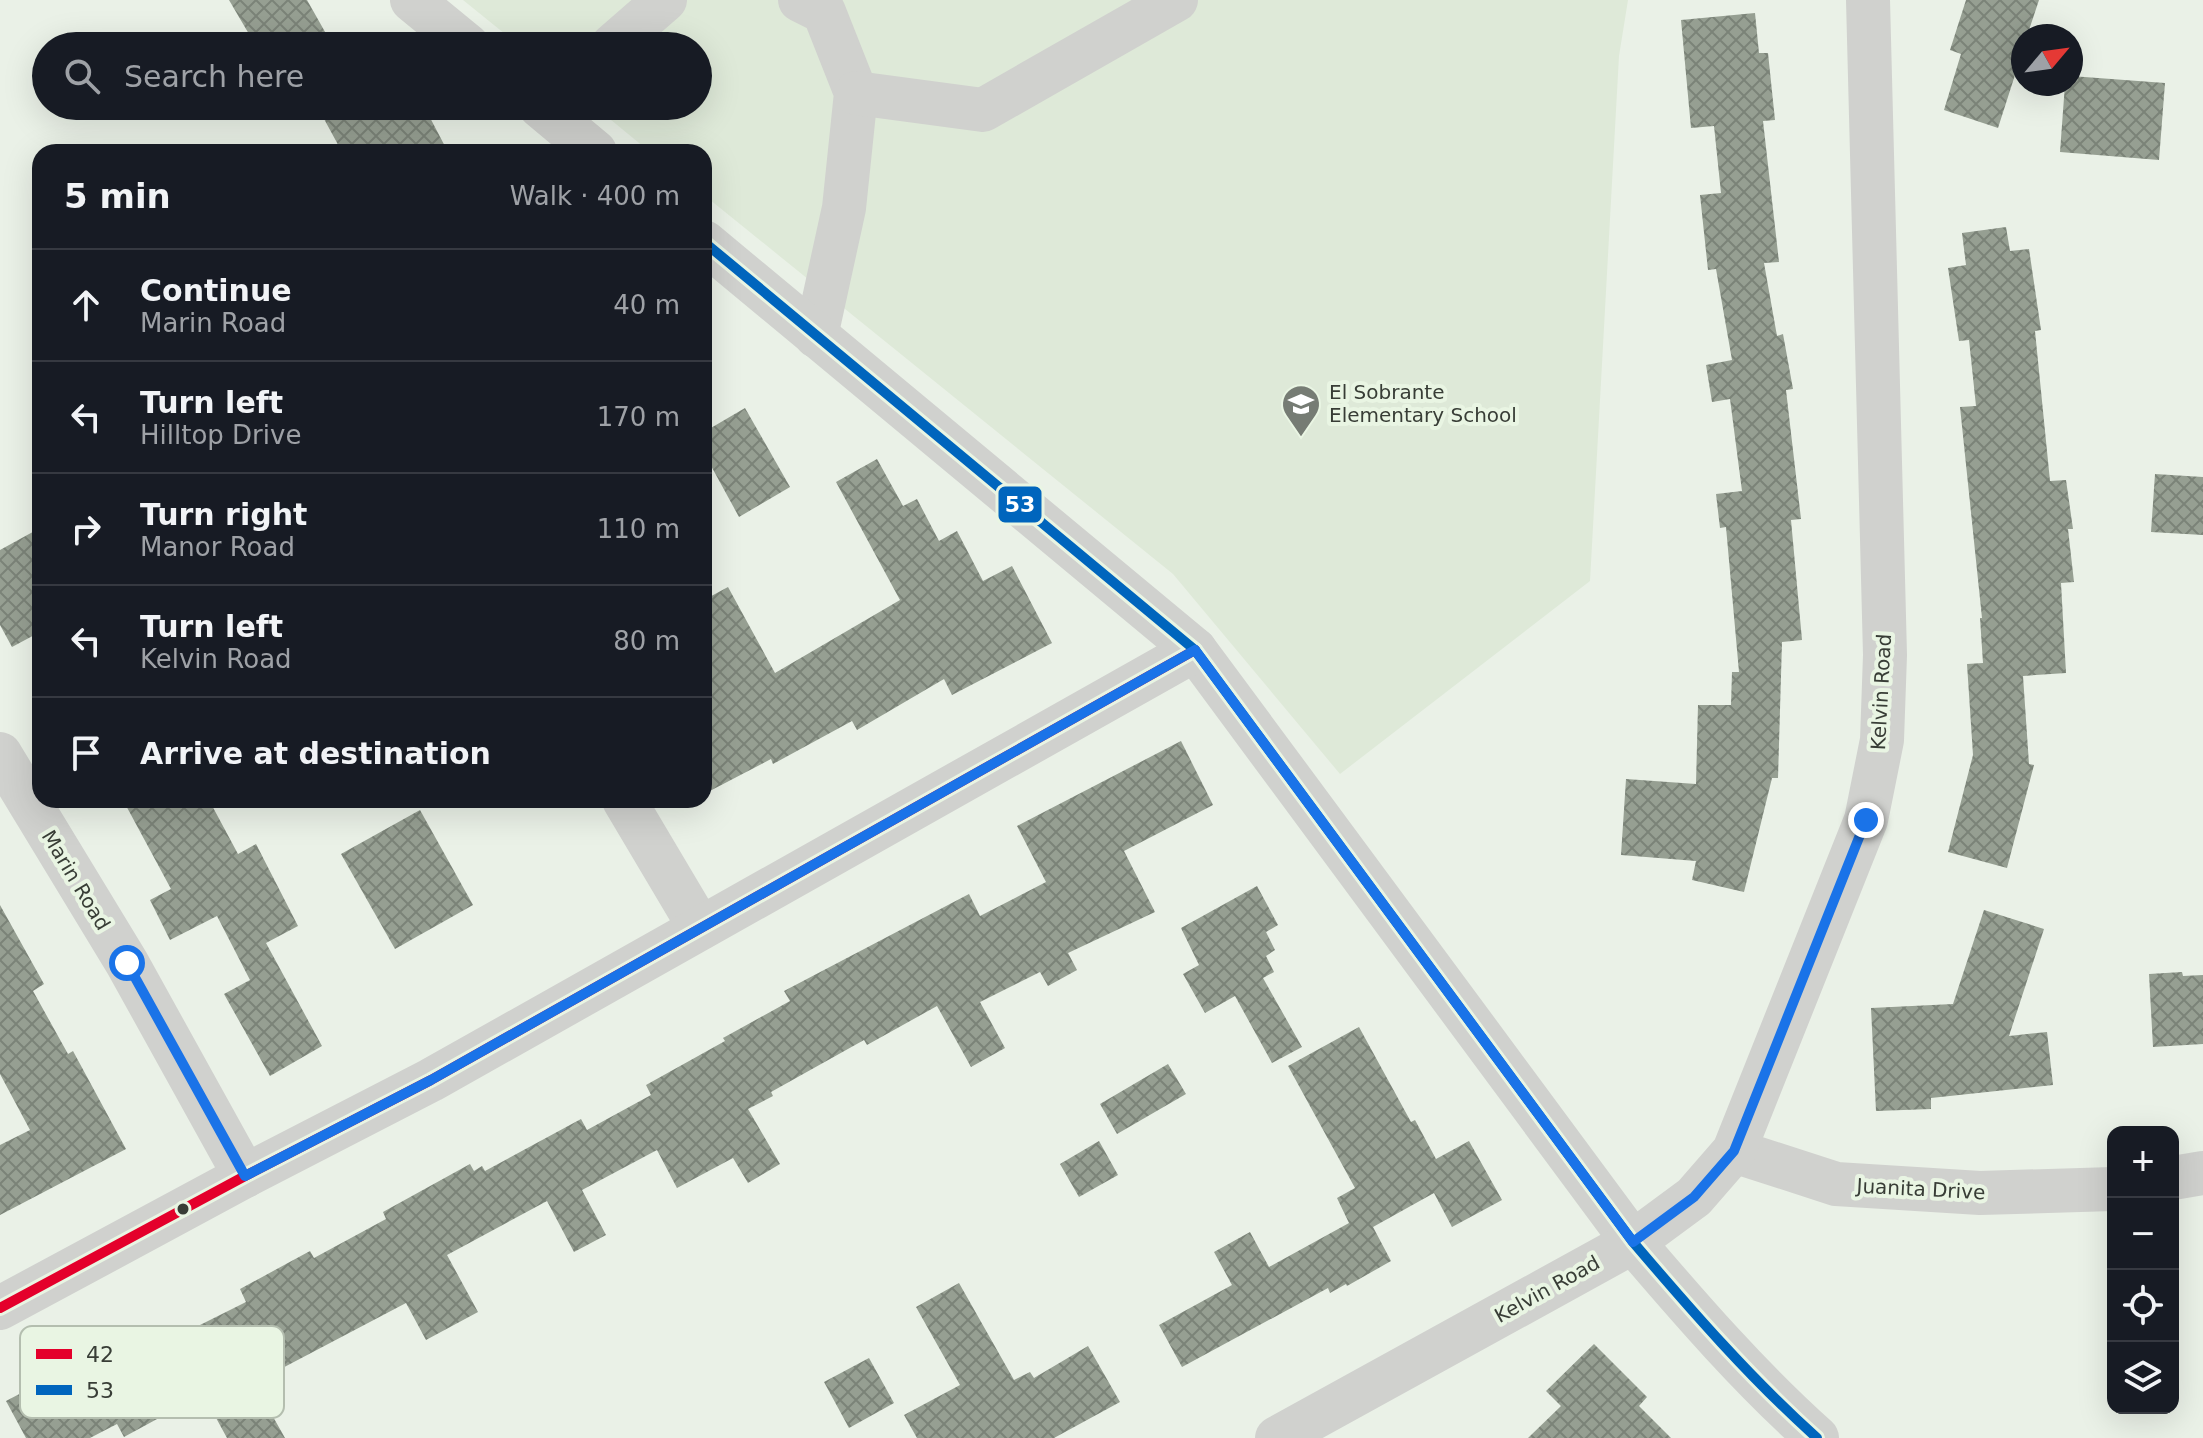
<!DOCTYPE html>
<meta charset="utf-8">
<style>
:root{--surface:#171b24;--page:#242831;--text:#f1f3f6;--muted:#9ea1a6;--line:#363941}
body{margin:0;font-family:"DejaVu Sans",sans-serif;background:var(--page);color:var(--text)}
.controls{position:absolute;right:24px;bottom:24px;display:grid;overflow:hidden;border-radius:16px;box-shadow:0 8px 32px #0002}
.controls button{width:72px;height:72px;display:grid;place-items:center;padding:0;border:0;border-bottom:2px solid var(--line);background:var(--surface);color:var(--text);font:40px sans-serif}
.compass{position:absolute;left:2011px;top:24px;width:72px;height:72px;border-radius:50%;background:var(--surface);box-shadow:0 8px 32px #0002;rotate:61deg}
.stop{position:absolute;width:24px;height:24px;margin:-18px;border:6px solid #1a73e8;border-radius:50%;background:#fff}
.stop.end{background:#1a73e8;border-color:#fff;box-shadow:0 2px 8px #0008}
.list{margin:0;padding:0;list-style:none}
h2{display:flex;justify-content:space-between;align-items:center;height:104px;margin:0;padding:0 32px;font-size:34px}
h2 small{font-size:26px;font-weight:400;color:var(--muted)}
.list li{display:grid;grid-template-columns:52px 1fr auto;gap:24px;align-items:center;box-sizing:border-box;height:112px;padding:0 32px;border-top:2px solid var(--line)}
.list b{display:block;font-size:30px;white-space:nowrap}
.list p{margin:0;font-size:26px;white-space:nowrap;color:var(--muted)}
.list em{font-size:26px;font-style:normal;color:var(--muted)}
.icon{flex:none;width:44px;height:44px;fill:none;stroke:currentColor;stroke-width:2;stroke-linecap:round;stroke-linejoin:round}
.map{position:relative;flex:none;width:2203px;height:1438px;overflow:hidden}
.search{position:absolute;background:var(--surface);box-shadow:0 8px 32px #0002;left:32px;top:32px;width:680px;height:88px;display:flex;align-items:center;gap:20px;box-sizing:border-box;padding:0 28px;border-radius:44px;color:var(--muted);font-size:30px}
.panel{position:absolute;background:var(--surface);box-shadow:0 8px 32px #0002;left:32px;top:144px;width:680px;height:664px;border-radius:24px}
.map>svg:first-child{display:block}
.built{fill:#dee9d8}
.building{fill:url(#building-cross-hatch)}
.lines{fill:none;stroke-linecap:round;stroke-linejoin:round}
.minor{stroke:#d0d1ce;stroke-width:44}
.bus-1-casing{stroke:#e9f5e3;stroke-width:16}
.bus-2-casing{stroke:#e9f5e3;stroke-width:16}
.bus-1{stroke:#e4002b;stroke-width:10}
.bus-2{stroke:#0065bd;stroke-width:10}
.route{stroke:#1a73e8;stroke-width:10}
.bus-dot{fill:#383d36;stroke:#e9f5e3;stroke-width:3}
.labels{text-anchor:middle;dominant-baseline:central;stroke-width:8;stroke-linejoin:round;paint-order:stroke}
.poi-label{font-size:20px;fill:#383d36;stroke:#e9f5e3;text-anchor:start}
.street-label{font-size:20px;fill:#383d36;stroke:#e9f5e3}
.key{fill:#e9f5e3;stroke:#b4beaf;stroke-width:2}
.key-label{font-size:22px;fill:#383d36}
.line-badge{stroke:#e9f5e3;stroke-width:3}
.badge-label{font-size:22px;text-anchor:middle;font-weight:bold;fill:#fff}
</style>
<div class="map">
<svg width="2203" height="1438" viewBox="0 0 2203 1438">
<defs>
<pattern id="building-cross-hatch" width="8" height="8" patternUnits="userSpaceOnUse" patternTransform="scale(2)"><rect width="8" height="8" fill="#969f92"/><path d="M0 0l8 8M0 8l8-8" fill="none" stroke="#7b8378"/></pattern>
</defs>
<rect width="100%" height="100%" fill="#eaf1e7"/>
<polygon class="built" points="463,0 1628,0 1619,56 1590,581 1340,774 1173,574 704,195 704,152 650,152 594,106 698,106 698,46 520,46"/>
<g class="building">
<polygon points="229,0 307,0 333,46 256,46"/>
<polygon points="1966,0 2039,0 2027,36 2023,36 2023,50 1998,128 1944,110 1961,54 1950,50"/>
<polygon points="1755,13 1759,53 1768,53 1775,120 1763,121 1779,262 1764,263 1777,336 1783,334 1793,389 1786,390 1801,519 1791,520 1802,640 1782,642 1778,778 1772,778 1744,892 1692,880 1696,861 1621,855 1626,779 1696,784 1698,705 1731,705 1732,672 1739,672 1726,527 1720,528 1716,494 1742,491 1730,399 1712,402 1706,365 1732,360 1716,269 1708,270 1700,195 1721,193 1714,126 1691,128 1681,20"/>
<polygon points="2071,76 2165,83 2159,160 2060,152 2065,84 2071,84"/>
<polygon points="317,106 402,106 409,120 426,110 448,152 342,152"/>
<polygon points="2006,227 2010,251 2029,249 2041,330 2035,331 2050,481 2066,480 2073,529 2068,529 2074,582 2061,583 2066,673 2023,676 2029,764 2034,765 2007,868 1948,852 1973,755 1967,664 1983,663 1980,618 1982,618 1960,407 1976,406 1969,340 1959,341 1948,268 1966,265 1962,233"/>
<polygon points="745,408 790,487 739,517 704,453 704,432"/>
<polygon points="877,459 903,506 917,499 939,541 957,531 983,581 1012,566 1052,643 952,695 944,679 857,730 852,721 773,764 771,759 704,794 704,600 728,587 775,673 900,600 836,482"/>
<polygon points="2155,474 2203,477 2203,535 2151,532"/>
<polygon points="40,528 40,632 12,647 0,625 0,550"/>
<polygon points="1181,741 1213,805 1124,851 1155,912 1068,953 1077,970 1048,986 1040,972 980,1002 1005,1048 971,1067 937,1006 867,1045 864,1040 771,1092 773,1096 748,1109 780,1164 748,1183 733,1158 677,1188 657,1150 582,1190 606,1235 574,1252 547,1201 447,1255 478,1312 426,1340 406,1303 254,1383 285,1438 227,1438 203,1394 124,1437 117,1424 90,1438 26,1438 6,1401 46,1380 50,1387 130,1343 134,1349 163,1332 168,1341 246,1302 240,1289 310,1251 314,1258 386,1219 383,1212 470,1164 474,1171 482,1166 485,1171 581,1119 587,1130 651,1095 646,1085 725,1041 723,1038 790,1001 784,991 969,894 980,916 1046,882 1017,826"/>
<polygon points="123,800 209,800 238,854 256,844 298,926 266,943 322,1046 270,1076 224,994 250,980 217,916 170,940 150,900 171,889"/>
<polygon points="420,810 473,905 395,949 341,854"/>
<polygon points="1257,886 1278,925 1266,932 1275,950 1266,956 1274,972 1263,978 1302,1047 1272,1063 1235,996 1205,1013 1183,974 1199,965 1181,928"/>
<polygon points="0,905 44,984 33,991 68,1054 73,1051 126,1149 0,1215 0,1145 30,1130 0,1074"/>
<polygon points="1984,910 2044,929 2009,1036 2047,1032 2053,1085 1931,1098 1931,1109 1876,1111 1871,1008 1953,1004"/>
<polygon points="2182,972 2183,976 2203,975 2203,1044 2153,1047 2149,974"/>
<polygon points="1359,1027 1411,1122 1415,1120 1436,1159 1469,1141 1502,1200 1452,1227 1434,1193 1373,1227 1391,1261 1347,1286 1346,1284 1330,1293 1328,1288 1182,1367 1159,1325 1232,1285 1214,1252 1250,1232 1269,1267 1349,1223 1337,1198 1355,1188 1288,1066"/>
<polygon points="1168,1064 1186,1094 1117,1134 1100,1104"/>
<polygon points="1099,1141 1118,1175 1079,1197 1060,1164"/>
<polygon points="959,1283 1014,1380 1030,1372 1034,1378 1088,1346 1120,1402 1054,1438 917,1438 904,1415 960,1385 916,1307"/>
<polygon points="1594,1344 1647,1397 1639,1406 1671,1438 1528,1438 1561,1406 1546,1391"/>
<polygon points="869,1358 894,1403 849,1428 824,1382"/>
</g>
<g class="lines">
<g class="minor">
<polyline points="412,0 468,46"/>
<polyline points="800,0 824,12 856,93 844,208 816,336"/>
<polyline points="612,46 665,0"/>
<polyline points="856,93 983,110 1176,0"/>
<polyline points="540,106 595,152"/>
<path d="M704,242L1195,650L1633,1242C1691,1310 1750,1378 1817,1438"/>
<polyline points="0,754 127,963 245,1176"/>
<polyline points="624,800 700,928"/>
<polyline points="1734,1151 1836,1184 1980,1193 2113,1189"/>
<polyline points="2173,1178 2203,1173"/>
<polyline points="0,1308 245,1176 431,1080 1195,650"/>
<polyline points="1277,1438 1633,1242 1694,1197 1734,1151 1866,820 1882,740 1885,655 1868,0"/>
</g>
<defs>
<polyline id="bus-1" points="0,1308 245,1176 431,1080 1195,650"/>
<path id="bus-2" d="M704,242L1195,650L1633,1242C1691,1310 1750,1378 1817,1438"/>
</defs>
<use href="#bus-1" class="bus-1-casing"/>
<use href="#bus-2" class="bus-2-casing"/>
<use href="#bus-1" class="bus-1"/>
<use href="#bus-2" class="bus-2"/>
</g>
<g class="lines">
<polyline class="route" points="127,963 245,1176 431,1080 1195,650 1633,1242 1694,1197 1734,1151 1866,820"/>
</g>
<defs>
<symbol id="school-pin" viewBox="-11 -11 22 30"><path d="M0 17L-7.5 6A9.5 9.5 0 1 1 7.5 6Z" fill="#767c74" stroke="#e9f5e3"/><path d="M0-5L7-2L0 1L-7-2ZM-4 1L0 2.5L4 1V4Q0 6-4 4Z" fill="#fff"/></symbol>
</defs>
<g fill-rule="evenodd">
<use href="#school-pin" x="1279" y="382" width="44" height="60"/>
</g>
<circle class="bus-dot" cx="183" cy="1209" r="7"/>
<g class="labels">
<g class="poi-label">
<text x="1329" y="392">El Sobrante<tspan x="1329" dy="23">Elementary School</tspan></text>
</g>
<g class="street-label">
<text transform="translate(1881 692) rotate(-87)">Kelvin Road</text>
<text transform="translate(76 880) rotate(59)">Marin Road</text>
<text transform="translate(1921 1189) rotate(3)">Juanita Drive</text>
<text transform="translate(1547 1289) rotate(-29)">Kelvin Road</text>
</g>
</g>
<rect x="20" y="1326" width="264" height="92" rx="12" class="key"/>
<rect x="36" y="1349" width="36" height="10" fill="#e4002b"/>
<rect x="36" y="1385" width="36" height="10" fill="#0065bd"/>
<g class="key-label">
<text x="86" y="1362">42</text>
<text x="86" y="1398">53</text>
</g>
<rect class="line-badge" x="997" y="485" width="46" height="39" rx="8" fill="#0065bd"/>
<g class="badge-label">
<text x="1020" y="512">53</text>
</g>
</svg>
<div class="controls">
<button>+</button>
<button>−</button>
<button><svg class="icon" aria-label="locate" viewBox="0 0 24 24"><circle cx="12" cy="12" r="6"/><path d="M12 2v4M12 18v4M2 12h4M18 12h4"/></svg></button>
<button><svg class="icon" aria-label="layers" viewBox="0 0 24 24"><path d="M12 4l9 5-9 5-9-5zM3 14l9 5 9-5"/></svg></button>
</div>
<svg class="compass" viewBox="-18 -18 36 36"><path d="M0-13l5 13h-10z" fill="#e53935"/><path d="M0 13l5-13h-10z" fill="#9ea1a6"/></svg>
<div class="stop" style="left:127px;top:963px"></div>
<div class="stop end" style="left:1866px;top:820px"></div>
<div class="search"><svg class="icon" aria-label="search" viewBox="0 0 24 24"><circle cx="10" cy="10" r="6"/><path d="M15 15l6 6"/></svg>Search here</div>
<section class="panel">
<h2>5 min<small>Walk · 400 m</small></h2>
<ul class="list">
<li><svg class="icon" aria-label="ahead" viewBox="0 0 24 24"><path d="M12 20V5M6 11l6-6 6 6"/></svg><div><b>Continue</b><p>Marin Road</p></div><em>40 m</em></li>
<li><svg class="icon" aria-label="left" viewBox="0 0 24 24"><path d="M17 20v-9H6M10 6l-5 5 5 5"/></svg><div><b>Turn left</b><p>Hilltop Drive</p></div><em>170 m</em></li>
<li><svg class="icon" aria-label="right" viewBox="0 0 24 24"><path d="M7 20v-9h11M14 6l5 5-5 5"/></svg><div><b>Turn right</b><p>Manor Road</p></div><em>110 m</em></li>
<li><svg class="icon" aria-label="left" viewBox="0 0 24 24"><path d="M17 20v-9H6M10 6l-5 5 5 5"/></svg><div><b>Turn left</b><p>Kelvin Road</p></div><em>80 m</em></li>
<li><svg class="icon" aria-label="arrive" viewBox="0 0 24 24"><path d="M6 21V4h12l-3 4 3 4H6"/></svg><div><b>Arrive at destination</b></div></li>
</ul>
</section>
</div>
